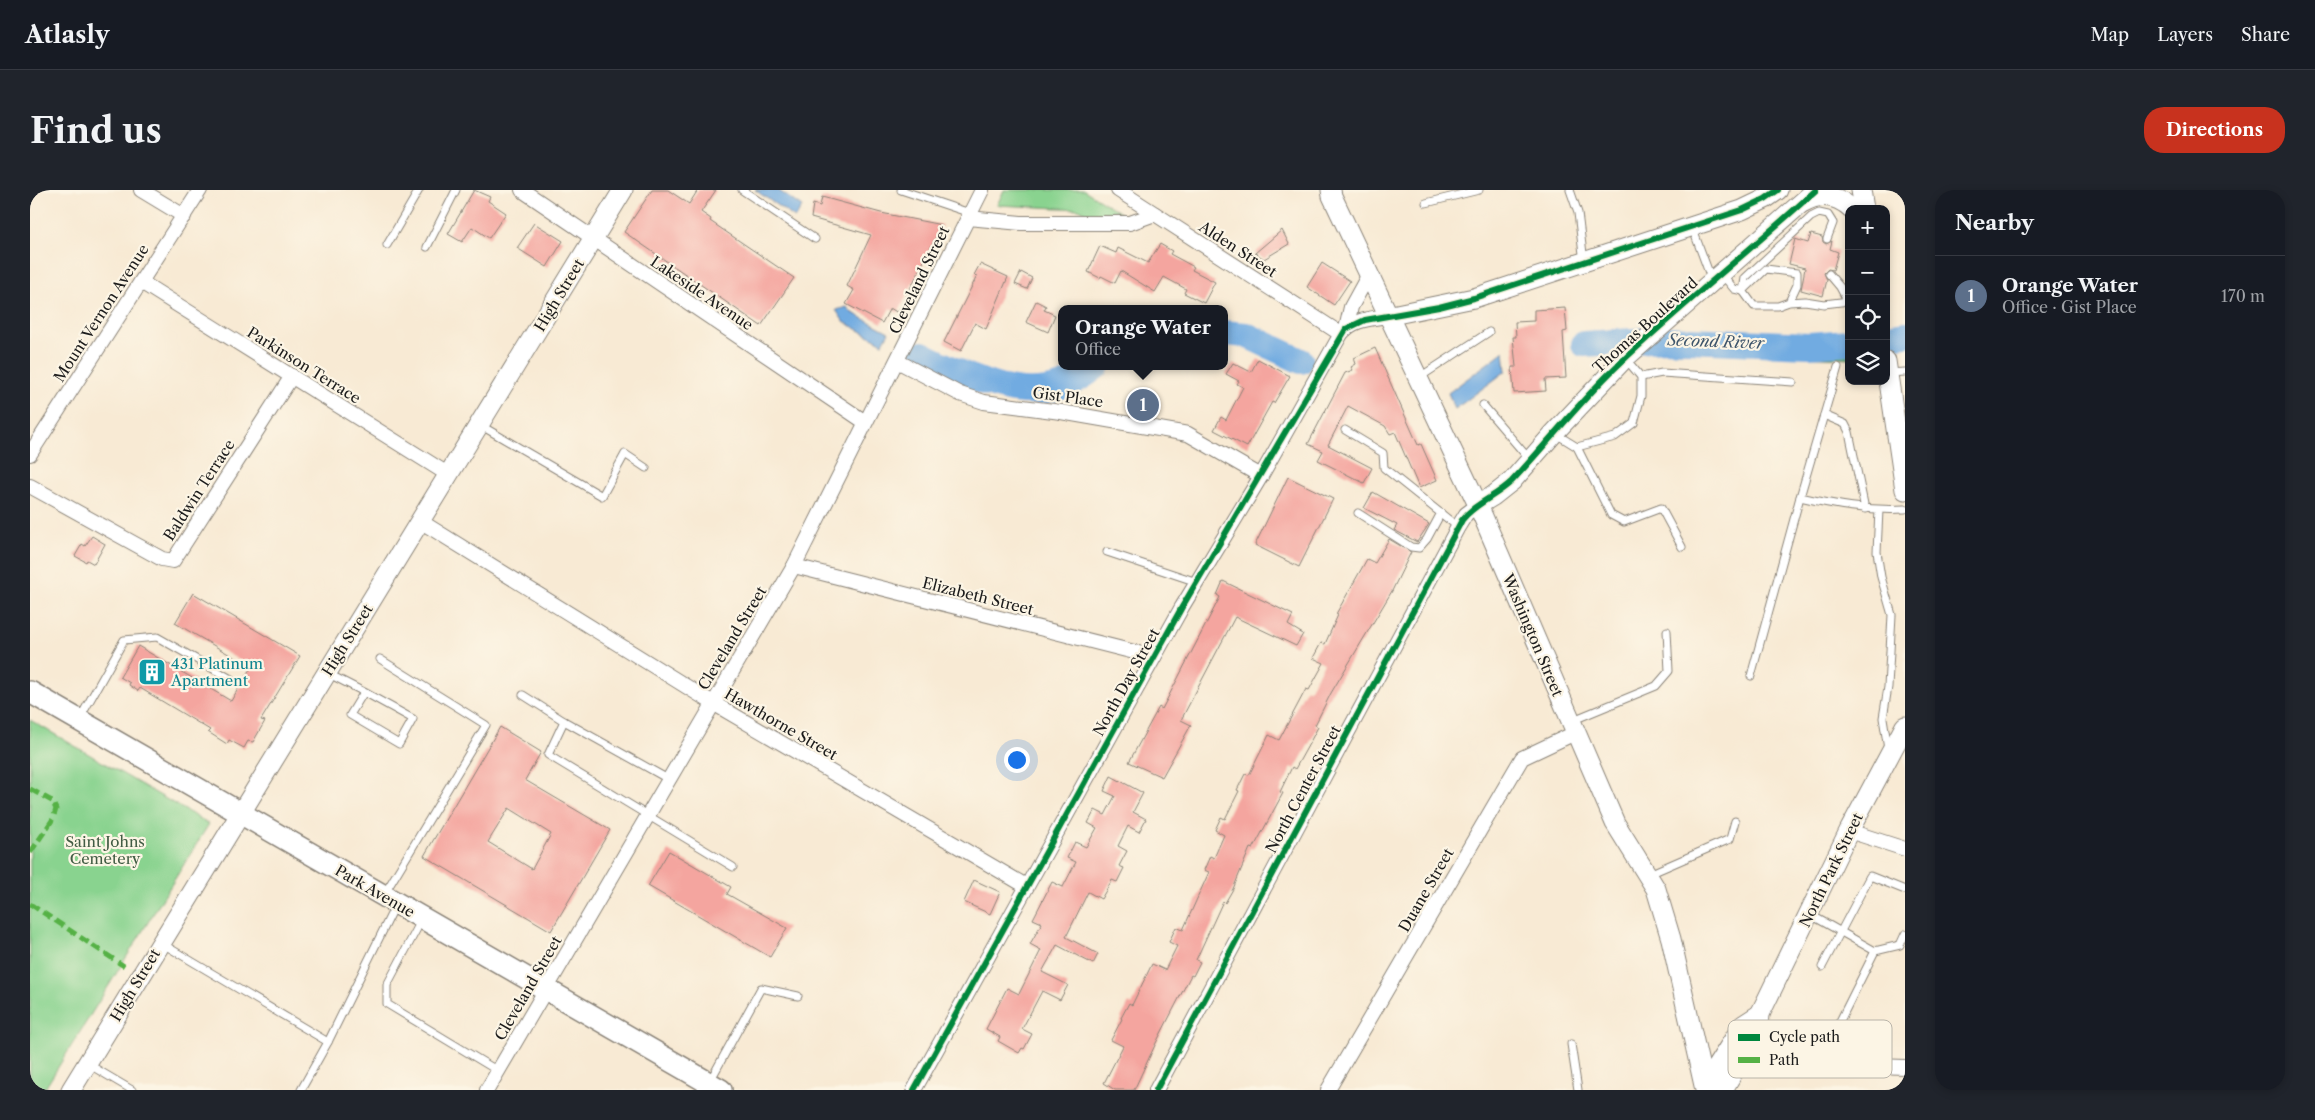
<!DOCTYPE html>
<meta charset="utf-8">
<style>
:root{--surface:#171b24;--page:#20242c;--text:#f1f3f6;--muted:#9ea1a6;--line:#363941;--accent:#c8321e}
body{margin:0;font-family:"Libre Caslon Text",serif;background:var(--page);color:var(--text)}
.controls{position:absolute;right:15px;top:15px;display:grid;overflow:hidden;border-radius:10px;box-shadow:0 2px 8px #0003}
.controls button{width:45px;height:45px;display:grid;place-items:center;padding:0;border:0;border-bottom:1px solid var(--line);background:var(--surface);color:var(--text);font:25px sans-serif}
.you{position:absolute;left:986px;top:569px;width:18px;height:18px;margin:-12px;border:4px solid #fff;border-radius:50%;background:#1a73e8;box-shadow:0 0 0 8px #1a73e833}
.badge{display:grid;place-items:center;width:32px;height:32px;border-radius:50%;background:var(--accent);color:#fff;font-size:16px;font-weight:700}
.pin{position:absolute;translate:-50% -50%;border:2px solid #fff;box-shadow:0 1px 5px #0006}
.popup{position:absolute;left:1028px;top:115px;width:170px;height:65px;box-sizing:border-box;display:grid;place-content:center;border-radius:10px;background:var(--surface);filter:drop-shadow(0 1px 4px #0005);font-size:16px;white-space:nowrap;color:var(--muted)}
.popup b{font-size:19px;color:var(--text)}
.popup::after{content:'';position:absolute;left:50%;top:100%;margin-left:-10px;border:10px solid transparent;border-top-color:var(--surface)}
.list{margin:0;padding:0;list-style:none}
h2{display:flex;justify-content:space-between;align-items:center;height:65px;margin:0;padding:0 20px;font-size:21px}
h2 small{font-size:16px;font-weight:400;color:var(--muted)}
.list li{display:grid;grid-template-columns:32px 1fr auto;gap:15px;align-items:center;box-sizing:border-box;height:80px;padding:0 20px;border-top:1px solid var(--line)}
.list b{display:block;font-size:19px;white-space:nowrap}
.list p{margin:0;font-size:16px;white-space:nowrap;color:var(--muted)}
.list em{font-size:16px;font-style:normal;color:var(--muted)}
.icon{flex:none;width:28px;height:28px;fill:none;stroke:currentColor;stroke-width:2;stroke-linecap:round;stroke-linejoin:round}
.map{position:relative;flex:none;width:1875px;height:900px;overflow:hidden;border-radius:20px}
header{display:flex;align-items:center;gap:30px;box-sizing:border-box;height:70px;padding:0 25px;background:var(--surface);border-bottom:1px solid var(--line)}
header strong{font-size:24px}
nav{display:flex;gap:28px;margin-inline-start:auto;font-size:18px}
.intro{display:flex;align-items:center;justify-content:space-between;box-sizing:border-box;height:120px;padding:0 30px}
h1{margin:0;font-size:35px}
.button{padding:12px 22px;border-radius:20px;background:var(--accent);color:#fff;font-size:18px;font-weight:700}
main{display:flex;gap:30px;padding:0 30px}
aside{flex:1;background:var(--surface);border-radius:20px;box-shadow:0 2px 8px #0003}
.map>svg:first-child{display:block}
.green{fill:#89d38f;stroke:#527856}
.forest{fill:#6eb57a;stroke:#45684b}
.water{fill:#71abe1;stroke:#46647e}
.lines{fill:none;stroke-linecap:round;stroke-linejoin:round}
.river{stroke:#71abe1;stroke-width:26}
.building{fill:#f4a59f;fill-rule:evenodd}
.lane-casing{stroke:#8a8378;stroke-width:9}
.street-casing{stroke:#8a8378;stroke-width:16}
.secondary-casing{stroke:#8a8378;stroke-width:21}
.primary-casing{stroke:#8a8378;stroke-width:24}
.lane{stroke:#fff;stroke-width:7}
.street{stroke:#fff;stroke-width:14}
.secondary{stroke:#fff;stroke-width:19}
.primary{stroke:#fff;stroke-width:21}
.quiet{stroke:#55b145;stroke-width:5;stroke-dasharray:10 5;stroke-linecap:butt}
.cycleway-casing{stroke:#fcf5e5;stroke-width:9}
.cycleway{stroke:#00873e;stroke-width:6}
.labels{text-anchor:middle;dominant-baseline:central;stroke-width:4.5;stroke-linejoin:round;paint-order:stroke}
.street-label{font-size:15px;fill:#1c1c1c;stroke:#fcf5e5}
.culture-label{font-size:15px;fill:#0d838f;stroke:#fcf5e5;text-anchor:start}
.park-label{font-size:15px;fill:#425c44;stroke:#fcf5e5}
.water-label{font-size:16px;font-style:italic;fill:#3e556b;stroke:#fcf5e5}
.key{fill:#fcf5e5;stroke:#b9b4a9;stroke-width:1}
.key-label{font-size:14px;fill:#1c1c1c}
</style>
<header>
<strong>Atlasly</strong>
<nav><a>Map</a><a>Layers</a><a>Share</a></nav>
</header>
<div class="intro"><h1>Find us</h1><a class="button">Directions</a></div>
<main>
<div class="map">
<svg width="1875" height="900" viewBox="0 0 1875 900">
<rect width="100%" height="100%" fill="#fcf5e5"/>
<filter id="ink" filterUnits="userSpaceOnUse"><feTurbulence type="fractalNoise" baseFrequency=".02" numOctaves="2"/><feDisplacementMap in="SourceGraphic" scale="10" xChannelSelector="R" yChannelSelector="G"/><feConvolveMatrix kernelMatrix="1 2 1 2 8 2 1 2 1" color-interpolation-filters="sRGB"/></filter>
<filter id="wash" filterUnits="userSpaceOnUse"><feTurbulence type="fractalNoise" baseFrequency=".0096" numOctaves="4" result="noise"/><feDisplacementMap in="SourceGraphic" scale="20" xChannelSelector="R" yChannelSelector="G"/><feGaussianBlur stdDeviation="1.12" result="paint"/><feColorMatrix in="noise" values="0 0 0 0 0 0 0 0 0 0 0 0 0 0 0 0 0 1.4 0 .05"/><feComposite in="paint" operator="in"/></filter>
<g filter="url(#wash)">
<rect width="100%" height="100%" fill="#f8ead4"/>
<g class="green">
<polygon points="974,0 1054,0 1091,23 1059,25 1049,19 967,15"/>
<polygon points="0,530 179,634 14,900 0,900"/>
</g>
<polygon class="forest" points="1646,142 1819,143 1819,168 1628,161"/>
<g class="water">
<polygon points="725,0 748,0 772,17 765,28"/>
<polygon points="817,117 821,122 859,142 853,153 814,132 806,120"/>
<polygon points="1474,161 1476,181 1425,219 1418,203"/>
</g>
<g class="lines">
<g class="river">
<polyline points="1194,143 1216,145 1271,171"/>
<polyline points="1856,147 1875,144"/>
<polyline points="1554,154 1635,149 1779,155 1819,152"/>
<path d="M892,164C951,193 1008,225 1067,176"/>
</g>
</g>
<g id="blocks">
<g class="building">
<polygon points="444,0 460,7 458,11 476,23 459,48 442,37 432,52 418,44"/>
<polygon points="622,0 638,0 659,14 668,0 686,0 671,22 681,29 680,31 764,88 731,136 594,42"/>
<polygon points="792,7 851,23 912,35 868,123 860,118 852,133 816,114 824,100 817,96 841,45 781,28 783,14 790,16"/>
<polygon points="504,33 533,51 517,77 487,58"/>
<polygon points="1252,40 1259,54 1234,69 1225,63"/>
<polygon points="1781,44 1792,47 1793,52 1796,54 1802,51 1800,59 1808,62 1803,80 1798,79 1794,83 1797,90 1793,106 1771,100 1775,78 1759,74 1765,49 1778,53"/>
<polygon points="1130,54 1142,61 1140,64 1164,77 1162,80 1185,92 1174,113 1154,103 1156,99 1134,87 1125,102 1091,81 1085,93 1071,86 1070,88 1058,82 1070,56 1086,63 1088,58 1118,73"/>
<polygon points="1292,73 1320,91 1304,115 1277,97"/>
<polygon points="950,74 978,87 956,139 945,133 931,161 914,152 947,86 944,85"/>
<polygon points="991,82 1002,88 997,99 985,94"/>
<polygon points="1006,111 1016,116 1014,120 1025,125 1018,142 996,132"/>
<polygon points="1535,118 1537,141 1533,142 1536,188 1515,189 1516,201 1484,203 1482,177 1486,177 1483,147 1486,147 1485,132 1504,131 1504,120"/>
<polygon points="1345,158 1388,255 1391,254 1407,290 1389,298 1365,242 1360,244 1355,236 1318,216 1298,255 1342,278 1334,293 1288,270 1293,261 1278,254 1315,183 1323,180 1321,177 1326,174 1324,168"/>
<polygon points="1228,169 1260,186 1244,213 1242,212 1217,257 1184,240 1191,227 1196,230 1213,197 1207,194 1209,191 1196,184 1203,173 1221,182"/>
<polygon points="1258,287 1303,309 1269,377 1225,355"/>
<polygon points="1343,302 1399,334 1387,352 1364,340 1367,335 1334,318"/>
<polygon points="62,346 75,354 64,374 57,370 56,372 45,366 52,354 55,356"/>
<polygon points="1359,349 1381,362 1362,401 1301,503 1285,535 1288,537 1280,552 1265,579 1262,577 1250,602 1253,603 1223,659 1220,658 1203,699 1195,713 1193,711 1166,770 1170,772 1163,786 1161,785 1126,853 1104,900 1085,900 1074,893 1093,856 1081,850 1092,829 1091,828 1099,813 1102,815 1122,774 1135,780 1147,756 1139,752 1146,737 1153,740 1179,682 1174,680 1180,666 1184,668 1194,645 1185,640 1191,627 1195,629 1209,601 1207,600 1215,584 1219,585 1239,545 1249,550 1276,499 1279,500 1294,473 1283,468 1291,453 1295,454 1308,425 1306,424 1337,369 1345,373"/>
<polygon points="1193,391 1263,425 1258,435 1273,444 1266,456 1205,427 1151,530 1161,535 1132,587 1099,572 1129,517 1132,519 1190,407 1187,405"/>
<polygon points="163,403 270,466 231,530 235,531 223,552 218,551 214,558 199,550 197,554 178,542 180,540 110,498 108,501 99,495 100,493 90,487 108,456 201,511 221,477 145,433"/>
<path d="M470,537L511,562L495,590L580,640L521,741L394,666ZM479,618L521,644L502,679L458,652Z"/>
<polygon points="1081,586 1113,603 1103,622 1116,629 1109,642 1098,636 1088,656 1097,661 1089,676 1094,678 1087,692 1082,690 1071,709 1058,702 1036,747 1068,764 1063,774 1027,755 1012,782 1038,795 1030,810 1012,801 992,839 1002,844 994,859 992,858 989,863 968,851 970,847 956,839 977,798 989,804 1011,760 1000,754 1012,733 1003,729 1022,692 1033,697 1046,672 1037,668 1045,652 1056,657 1067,638 1058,633 1065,620 1075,625 1085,606 1074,601"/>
<polygon points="639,661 701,697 697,704 757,738 740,767 618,696"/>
<polygon points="944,690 970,702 960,724 934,712"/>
</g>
</g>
</g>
<g filter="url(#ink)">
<use href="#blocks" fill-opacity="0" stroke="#8a8378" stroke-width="1"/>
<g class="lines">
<defs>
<g id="lane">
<polyline points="712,0 785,49"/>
<polyline points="871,0 940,23"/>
<polyline points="1540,0 1548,23 1554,72"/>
<polyline points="1396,13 1449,0"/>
<polyline points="1662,37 1682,91"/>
<polyline points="357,55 389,0"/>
<polyline points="397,57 426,0"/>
<polyline points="1691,83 1704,99 1713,101 1715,88 1781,27 1789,23 1798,25 1803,33 1797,49"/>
<polyline points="1799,84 1810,97 1817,110"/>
<polyline points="1759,112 1767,95 1767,83 1736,79 1713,101 1724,116 1748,116 1759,112 1775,111 1794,114 1819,111"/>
<polyline points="1858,183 1875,182"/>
<polyline points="1390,187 1459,142"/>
<polyline points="1611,187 1632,183 1763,192"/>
<polyline points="1453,215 1500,270"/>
<polyline points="1794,225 1815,234 1819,242 1835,319"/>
<polyline points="450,235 572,306 595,264 616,278"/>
<polyline points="1315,240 1353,263 1354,278 1428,337"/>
<polyline points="1526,244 1547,257 1585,247 1604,233 1611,206 1611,187 1595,168"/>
<polyline points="1547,257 1581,325 1594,332 1631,318 1652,357"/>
<polyline points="1770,307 1808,177"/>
<polyline points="1849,320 1847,362 1851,387 1862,425 1858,497 1853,528 1858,559"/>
<polyline points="1328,323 1381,357 1389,358 1397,349 1411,323"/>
<polyline points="1077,362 1167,392"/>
<polyline points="350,469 456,535 355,703"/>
<polyline points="297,483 334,502 320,525 369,554 383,529 334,502"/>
<path d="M1721,486L1770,307C1805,315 1838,321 1875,319"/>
<polyline points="493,505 534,531 638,589"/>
<polyline points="50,528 94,450 127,447 201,489"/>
<polyline points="534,531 518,565 703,677"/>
<polyline points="1541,531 1626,496 1639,481 1637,441"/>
<polyline points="1617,685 1700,649 1705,631"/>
<polyline points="1781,725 1845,761 1798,855"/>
<polyline points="391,731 357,795 357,814 468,881"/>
<polyline points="131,753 298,852"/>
<polyline points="1845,761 1870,755 1875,744"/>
<polyline points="1792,777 1840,686 1875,700"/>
<polyline points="1541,854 1548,900"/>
<polyline points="58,874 102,900"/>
<polyline points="680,891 731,798 768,806"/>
<polyline points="271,900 298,852 365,716"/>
</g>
<g id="street">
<polyline points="111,0 154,26"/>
<polyline points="492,0 835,232"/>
<polyline points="1088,0 1311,144"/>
<polyline points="938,28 991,33 1100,33 1125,24"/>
<polyline points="111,92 419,285"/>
<polyline points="1316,139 1321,117 1338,86"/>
<polyline points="867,171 930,204 954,212 1031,222 1158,244 1231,286"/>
<polyline points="0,264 170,0"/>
<polyline points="0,296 132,369 143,371 262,186"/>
<polyline points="390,331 683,513 996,696"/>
<polyline points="764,376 1124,467"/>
<polyline points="1819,641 1875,659"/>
<polyline points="1710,871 1875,877"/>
<polyline points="457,900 764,376 952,0"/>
<path d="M884,900L1152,417L1231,286L1311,144C1323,129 1340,129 1357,126"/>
<polyline points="1126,900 1428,337 1436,324 1448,315"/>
<polyline points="1298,900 1492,568 1545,543"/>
</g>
<g id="secondary">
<polyline points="1301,0 1302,6 1448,315 1585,633 1626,699 1641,749 1675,900"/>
<polyline points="1831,0 1834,19"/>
<path d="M1774,12C1792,2 1808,6 1822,19"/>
<polyline points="1357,126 1444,108 1712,20 1735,9 1748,0"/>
<polyline points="1856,171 1875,300"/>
<polyline points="1448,315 1463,306 1482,291 1524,243 1595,168 1786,0"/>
<polyline points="41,900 593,0"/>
<polyline points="1677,900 1683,882 1713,835 1730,824"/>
<polyline points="1688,900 1694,898 1729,838 1730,824 1819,641 1875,536"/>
</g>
<polyline id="primary" points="0,502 691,900"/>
</defs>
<use href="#lane" class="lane-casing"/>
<use href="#street" class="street-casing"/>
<use href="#secondary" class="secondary-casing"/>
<use href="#primary" class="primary-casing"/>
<use href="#lane" class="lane"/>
<use href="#street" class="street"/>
<use href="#secondary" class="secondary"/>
<use href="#primary" class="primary"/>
<g class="quiet">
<polyline points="0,599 22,611 26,619 23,629 0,663"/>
<polyline points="0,714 94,776"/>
</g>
<defs>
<g id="cycleway">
<polyline points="884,900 1152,417 1316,139 1335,130 1409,117 1444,108 1712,20 1735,9 1748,0"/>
<path d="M1126,900L1432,330C1445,313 1467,306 1482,291C1518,253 1549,212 1587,176C1651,115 1721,60 1786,0"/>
</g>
</defs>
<use href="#cycleway" class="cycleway-casing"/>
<use href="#cycleway" class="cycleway"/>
</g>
</g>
<defs>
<symbol id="building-square" viewBox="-11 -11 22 22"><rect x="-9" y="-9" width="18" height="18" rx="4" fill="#0f9aa8" stroke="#fcf5e5"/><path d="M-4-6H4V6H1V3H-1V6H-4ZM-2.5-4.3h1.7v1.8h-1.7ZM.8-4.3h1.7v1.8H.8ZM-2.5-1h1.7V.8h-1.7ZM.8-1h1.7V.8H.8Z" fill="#fff"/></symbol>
</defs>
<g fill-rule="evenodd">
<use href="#building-square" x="106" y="466" width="32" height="32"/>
</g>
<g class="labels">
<g class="street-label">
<text transform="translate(1208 59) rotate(33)">Alden Street</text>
<text transform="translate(889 90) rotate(-64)">Cleveland Street</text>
<text transform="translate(672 103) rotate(34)">Lakeside Avenue</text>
<text transform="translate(529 105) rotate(-59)">High Street</text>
<text transform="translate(71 123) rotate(-57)">Mount Vernon Avenue</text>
<text transform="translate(1615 135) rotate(-42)">Thomas Boulevard</text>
<text transform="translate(274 175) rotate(32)">Parkinson Terrace</text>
<text transform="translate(1038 207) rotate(8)">Gist Place</text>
<text transform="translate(169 300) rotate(-57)">Baldwin Terrace</text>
<text transform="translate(948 406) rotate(14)">Elizabeth Street</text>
<text transform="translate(1503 445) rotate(67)">Washington Street</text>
<text transform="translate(702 448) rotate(-59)">Cleveland Street</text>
<text transform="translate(317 450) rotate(-58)">High Street</text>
<text transform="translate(1096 492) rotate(-61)">North Day Street</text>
<text transform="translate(751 534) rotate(30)">Hawthorne Street</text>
<text transform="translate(1273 599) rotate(-62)">North Center Street</text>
<text transform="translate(1801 680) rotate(-64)">North Park Street</text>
<text transform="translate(1396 700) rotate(-60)">Duane Street</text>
<text transform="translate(345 701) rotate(30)">Park Avenue</text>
<text transform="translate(105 795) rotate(-59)">High Street</text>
<text transform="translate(498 798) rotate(-60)">Cleveland Street</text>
</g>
<g class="culture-label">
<text x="141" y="473">431 Platinum<tspan x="141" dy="17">Apartment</tspan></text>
</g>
<g class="park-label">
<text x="75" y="651">Saint Johns<tspan x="75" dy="17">Cemetery</tspan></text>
</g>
<g class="water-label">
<text transform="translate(1686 151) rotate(2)">Second River</text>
</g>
</g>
<rect x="1698" y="830" width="164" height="58" rx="8" class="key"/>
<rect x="1708" y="844" width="22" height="7" fill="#00873e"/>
<rect x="1708" y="867" width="22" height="6" fill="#55b145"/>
<g class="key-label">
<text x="1739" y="852">Cycle path</text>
<text x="1739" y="875">Path</text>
</g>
</svg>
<div class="controls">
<button>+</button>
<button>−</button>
<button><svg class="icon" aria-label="locate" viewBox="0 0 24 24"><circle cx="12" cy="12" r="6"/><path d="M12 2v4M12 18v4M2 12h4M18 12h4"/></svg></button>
<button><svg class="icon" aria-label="layers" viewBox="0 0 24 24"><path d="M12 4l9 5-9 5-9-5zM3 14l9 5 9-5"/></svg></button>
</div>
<div class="you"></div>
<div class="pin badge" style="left:1113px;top:215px;background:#5c6f8a">1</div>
<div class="popup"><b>Orange Water</b>Office</div>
</div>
<aside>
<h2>Nearby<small></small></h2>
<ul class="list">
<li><span class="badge" style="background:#5c6f8a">1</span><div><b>Orange Water</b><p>Office · Gist Place</p></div><em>170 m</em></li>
</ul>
</aside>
</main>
